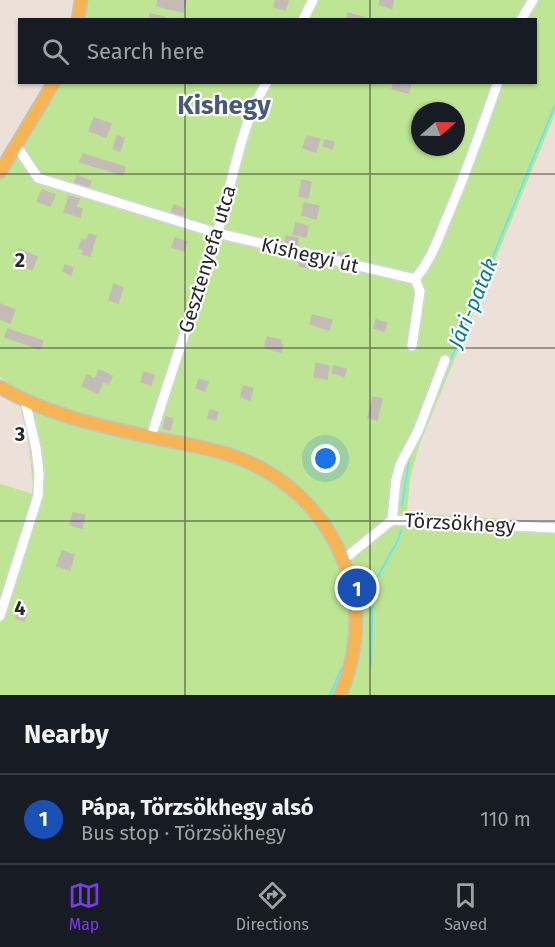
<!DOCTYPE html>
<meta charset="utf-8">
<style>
:root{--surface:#171b24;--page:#20242c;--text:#f1f3f6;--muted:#9ea1a6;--line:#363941;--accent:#7c3aed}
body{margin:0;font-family:"Fira Sans",sans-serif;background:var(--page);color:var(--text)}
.compass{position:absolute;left:411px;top:102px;width:54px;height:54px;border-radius:50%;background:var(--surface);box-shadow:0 2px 4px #0004;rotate:70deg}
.you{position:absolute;left:326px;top:459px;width:21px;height:21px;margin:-15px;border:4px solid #fff;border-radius:50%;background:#1a73e8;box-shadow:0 0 0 9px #1a73e833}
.badge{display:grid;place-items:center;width:39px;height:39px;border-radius:50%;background:var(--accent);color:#fff;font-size:20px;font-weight:700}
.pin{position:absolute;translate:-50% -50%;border:3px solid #fff;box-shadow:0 2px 6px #0006}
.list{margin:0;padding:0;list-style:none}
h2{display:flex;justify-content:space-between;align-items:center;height:78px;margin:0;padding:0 24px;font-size:26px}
h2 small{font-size:20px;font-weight:400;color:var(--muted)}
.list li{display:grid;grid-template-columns:39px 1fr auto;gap:18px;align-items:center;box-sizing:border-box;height:90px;padding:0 24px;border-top:2px solid var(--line)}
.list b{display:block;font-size:22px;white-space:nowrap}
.list p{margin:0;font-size:20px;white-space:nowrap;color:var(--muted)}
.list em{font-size:20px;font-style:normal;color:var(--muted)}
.icon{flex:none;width:33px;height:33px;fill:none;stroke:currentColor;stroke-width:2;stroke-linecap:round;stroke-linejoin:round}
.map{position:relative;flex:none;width:555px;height:695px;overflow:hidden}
.search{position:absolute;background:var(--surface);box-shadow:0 2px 4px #0004;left:18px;right:18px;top:18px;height:66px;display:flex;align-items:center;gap:15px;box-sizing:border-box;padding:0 21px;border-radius:0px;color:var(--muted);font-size:22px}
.sheet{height:168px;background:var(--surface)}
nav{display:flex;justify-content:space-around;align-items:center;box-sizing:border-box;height:84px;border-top:2px solid var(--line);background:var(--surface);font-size:16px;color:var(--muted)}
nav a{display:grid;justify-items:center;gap:3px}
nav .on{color:var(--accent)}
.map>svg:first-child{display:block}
.green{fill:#bde593;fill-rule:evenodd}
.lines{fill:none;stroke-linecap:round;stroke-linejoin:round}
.stream{stroke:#68e5f2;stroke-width:2}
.building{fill:#c3bbb6;stroke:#c7bcb3;stroke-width:1.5}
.minor-casing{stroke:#cfd6e2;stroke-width:12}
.major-casing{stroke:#c3c3c3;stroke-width:15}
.minor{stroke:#fff;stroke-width:9}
.major{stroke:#f5b555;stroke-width:12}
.grid{fill:none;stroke:#282828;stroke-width:1.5;stroke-opacity:0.55}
.labels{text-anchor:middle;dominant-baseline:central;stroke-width:4.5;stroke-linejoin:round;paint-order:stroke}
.street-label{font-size:20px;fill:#282828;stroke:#fff}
.water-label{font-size:21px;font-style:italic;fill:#087d95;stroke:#fff}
.district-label{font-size:26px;font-weight:bold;fill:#48597a;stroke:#fff}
.grid-label{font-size:20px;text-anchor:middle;font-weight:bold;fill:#282828;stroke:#fff;stroke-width:4.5;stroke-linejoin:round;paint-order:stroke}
</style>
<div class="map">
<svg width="555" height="695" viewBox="0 0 555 695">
<rect width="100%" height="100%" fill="#ece1d9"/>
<path class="green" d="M76,0H555V114L419,446L410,479L407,513L555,522V695H0V484L34,494L23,394L0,377V172L45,83L536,82V20H76ZM420,111H456V147H420Z"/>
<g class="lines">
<g class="stream">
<polyline points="433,403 555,105"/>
<polyline points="402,505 410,454"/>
<polyline points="371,664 373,585 398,540 401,530"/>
<polyline points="330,695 341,669"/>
</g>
</g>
<g class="building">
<polygon points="158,0 186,0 183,12 157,6"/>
<polygon points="275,0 288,1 285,10 274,7"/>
<polygon points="380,0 393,0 392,8 379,5"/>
<polygon points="348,13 370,19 370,20 346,20"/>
<polygon points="150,14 165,17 164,20 149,20"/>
<polygon points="394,82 411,82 409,93 392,89"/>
<polygon points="94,118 111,124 106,137 89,131"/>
<polygon points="117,136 124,138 120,151 113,149"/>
<polygon points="307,136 320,139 316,152 303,148"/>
<polygon points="325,140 334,142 332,149 323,146"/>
<polygon points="83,154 125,167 123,175 80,162"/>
<polygon points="77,176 91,181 87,191 73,186"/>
<polygon points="302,180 311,182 308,198 299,196"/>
<polygon points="42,190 55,195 50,206 37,201"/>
<polygon points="69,196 79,199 76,207 82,209 80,217 64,212"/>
<polygon points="304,203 319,206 316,219 302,215"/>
<polygon points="174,205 185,209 181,219 170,216"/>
<polygon points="296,223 308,226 306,237 293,234"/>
<polygon points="89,234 96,236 90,256 82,254 84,250 79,248 82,239 86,241"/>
<polygon points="286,236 298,238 297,246 285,244"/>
<polygon points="175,238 187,242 184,251 172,247"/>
<polygon points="19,249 37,257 32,270 14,262"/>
<polygon points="333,251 350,254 349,260 332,257"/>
<polygon points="300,258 316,261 314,269 299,266"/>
<polygon points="65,265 73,268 71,275 63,271"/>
<polygon points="114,284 123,288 118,303 109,300"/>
<polygon points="0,304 15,310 10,323 0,319"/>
<polygon points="312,315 332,320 329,330 310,324"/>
<polygon points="376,320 387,323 384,331 374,328"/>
<polygon points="8,329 43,341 40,349 5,337"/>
<polygon points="267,337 281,340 280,344 283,345 281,352 266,348 268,347 265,346"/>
<polygon points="316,363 329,366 327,379 314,377"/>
<polygon points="334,366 346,369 344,376 332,373"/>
<polygon points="99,370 112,376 109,384 103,381 98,393 82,386 87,375 95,379"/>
<polygon points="144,372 154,375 151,385 141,382"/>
<polygon points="199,379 208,382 205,391 196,388"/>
<polygon points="243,386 253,388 250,400 241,397"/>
<polygon points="373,397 382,399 377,420 368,418"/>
<polygon points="210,410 218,412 216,420 208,418"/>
<polygon points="166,417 173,419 170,430 163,428"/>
<polygon points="73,513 85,515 82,528 70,525"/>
<polygon points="62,551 74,555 70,570 57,566"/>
<polygon points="19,610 27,613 24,621 16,618"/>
</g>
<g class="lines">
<defs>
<g id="minor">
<polyline points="303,20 313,0"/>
<polyline points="521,20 533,0"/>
<polyline points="16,145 38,178 217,233 415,279"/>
<path d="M415,279C429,263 437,243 445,222C465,177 481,130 498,82"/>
<polyline points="412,346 420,291 415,279"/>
<path d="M151,437C172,369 196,302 217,234C233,184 239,127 267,82"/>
<polyline points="392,520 396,480 400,465 418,431 445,360"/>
<polyline points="343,560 392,520 555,528"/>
<polyline points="0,616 38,496 39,473 36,448 25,401"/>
</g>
<g id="major">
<polyline points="78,20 81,0"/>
<polyline points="0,172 54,82"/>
<path d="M0,387C45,414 100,426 151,437C176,443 202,446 227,454C280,470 324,510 344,562C362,606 358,652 340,695"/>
</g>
</defs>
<use href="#minor" class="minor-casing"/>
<use href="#major" class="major-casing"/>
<use href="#minor" class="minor"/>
<use href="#major" class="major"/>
</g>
<path class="grid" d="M185,0V20M370,0V20M185,82V695M370,82V695M0,174H555M0,348H555M0,521H555"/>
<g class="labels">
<g class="street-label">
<text transform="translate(310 255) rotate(13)">Kishegyi út</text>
<text transform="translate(207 259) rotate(-73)">Gesztenyefa utca</text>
<text transform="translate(460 523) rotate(3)">Törzsökhegy</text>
</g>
<g class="water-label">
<text transform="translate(473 303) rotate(-67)">Jári-patak</text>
</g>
<g class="district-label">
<text x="224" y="105">Kishegy</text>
</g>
</g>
<g class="grid-label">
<text x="20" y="267">2</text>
<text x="20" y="441">3</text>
<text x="20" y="615">4</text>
</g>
</svg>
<svg class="compass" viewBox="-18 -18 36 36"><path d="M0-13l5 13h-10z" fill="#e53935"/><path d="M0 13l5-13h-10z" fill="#9ea1a6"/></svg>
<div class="you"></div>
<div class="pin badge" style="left:357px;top:588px;background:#1a4fb4">1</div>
<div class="search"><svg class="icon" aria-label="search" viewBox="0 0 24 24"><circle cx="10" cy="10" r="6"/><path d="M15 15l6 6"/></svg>Search here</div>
</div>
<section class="sheet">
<h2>Nearby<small></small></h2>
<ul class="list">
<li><span class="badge" style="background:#1a4fb4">1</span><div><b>Pápa, Törzsökhegy alsó</b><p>Bus stop · Törzsökhegy</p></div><em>110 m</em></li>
</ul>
</section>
<nav>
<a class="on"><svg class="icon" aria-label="map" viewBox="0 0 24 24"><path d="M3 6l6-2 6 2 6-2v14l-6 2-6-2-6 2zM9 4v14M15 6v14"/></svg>Map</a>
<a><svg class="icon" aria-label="directions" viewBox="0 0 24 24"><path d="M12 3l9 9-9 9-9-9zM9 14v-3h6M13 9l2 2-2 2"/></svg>Directions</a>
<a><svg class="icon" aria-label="saved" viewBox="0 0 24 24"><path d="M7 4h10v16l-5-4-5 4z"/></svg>Saved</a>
</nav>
